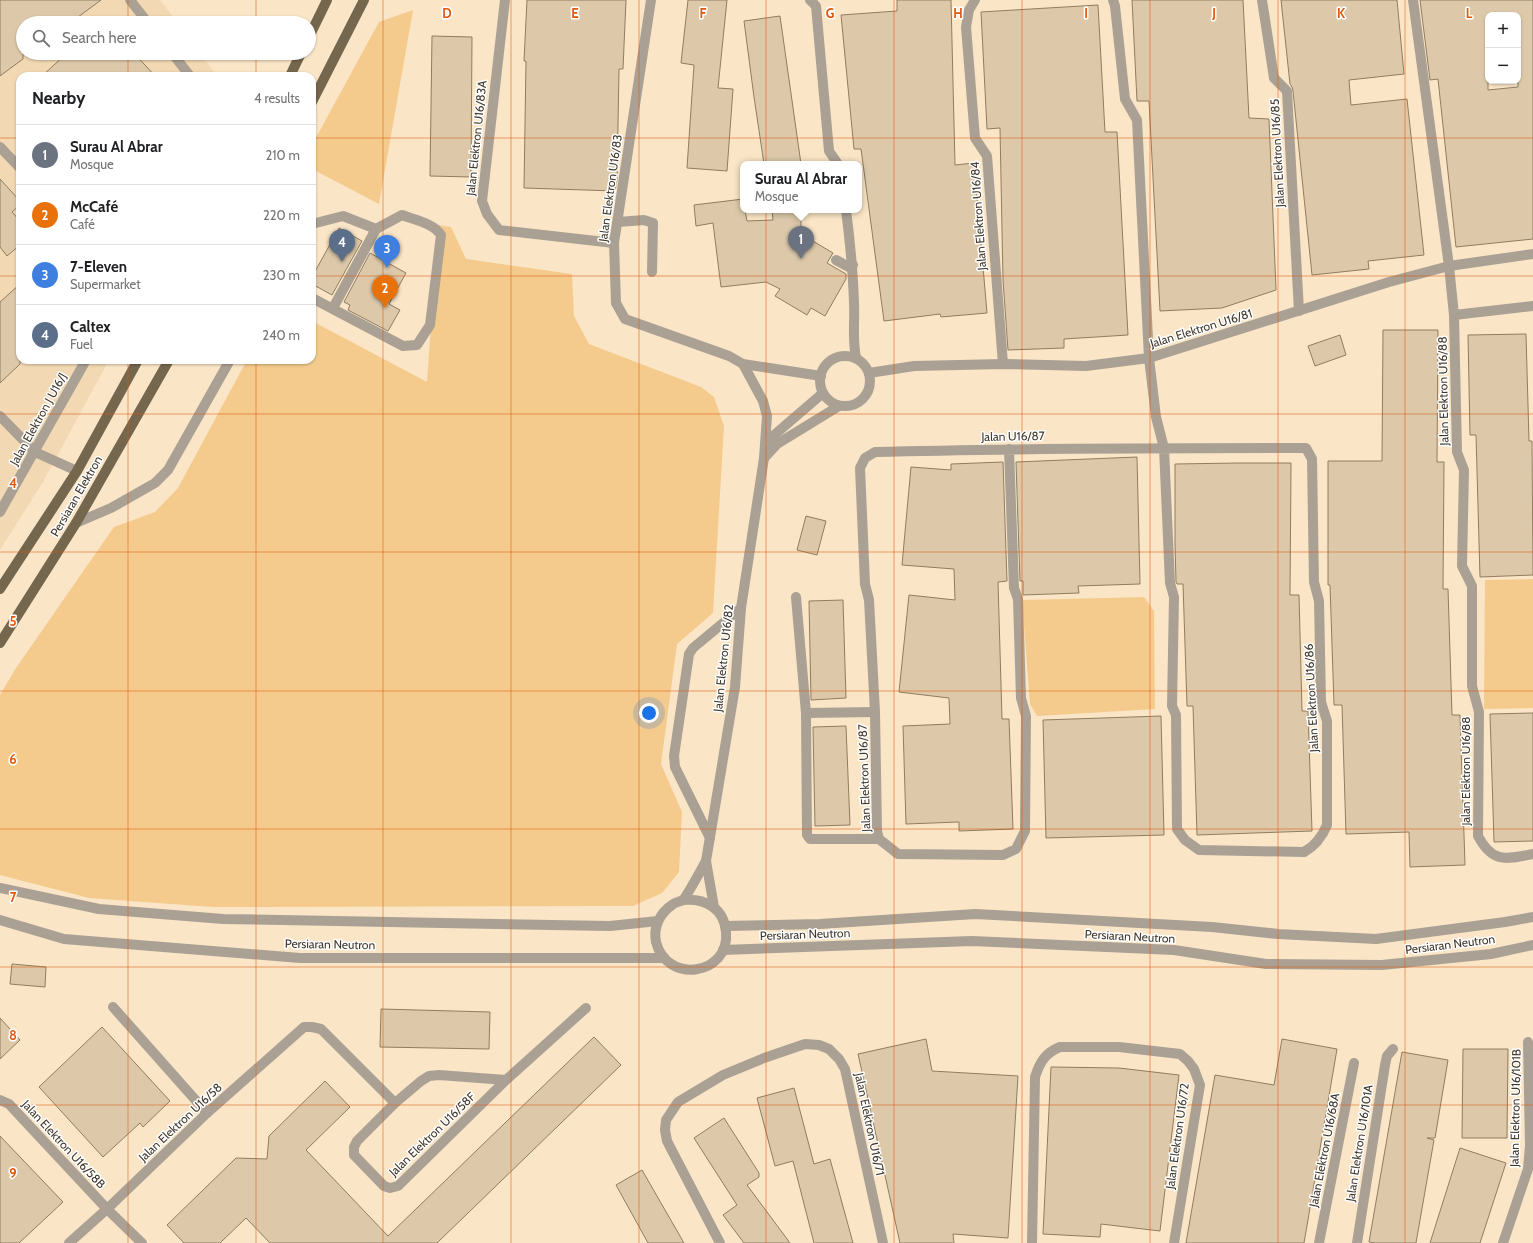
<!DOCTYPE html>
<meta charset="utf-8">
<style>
:root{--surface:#fff;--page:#f6f6f6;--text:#202124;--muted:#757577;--line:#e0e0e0;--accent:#75592c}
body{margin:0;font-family:Cabin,sans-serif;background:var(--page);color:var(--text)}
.controls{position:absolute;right:12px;top:12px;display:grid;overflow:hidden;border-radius:8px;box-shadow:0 1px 3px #0004}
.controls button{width:36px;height:36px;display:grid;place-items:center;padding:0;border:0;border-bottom:1px solid var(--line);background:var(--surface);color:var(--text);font:20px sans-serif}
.you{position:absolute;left:649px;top:713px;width:14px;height:14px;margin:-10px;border:3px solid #fff;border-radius:50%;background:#1a73e8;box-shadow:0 0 0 6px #1a73e833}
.badge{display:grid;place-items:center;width:26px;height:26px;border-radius:50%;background:var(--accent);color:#fff;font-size:13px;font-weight:700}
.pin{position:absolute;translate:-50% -33px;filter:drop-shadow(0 1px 2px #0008)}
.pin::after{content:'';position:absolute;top:21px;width:14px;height:12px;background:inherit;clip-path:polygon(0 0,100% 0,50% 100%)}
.popup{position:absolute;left:740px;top:161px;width:122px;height:52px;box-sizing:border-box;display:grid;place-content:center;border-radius:8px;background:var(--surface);filter:drop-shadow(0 1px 3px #0005);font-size:13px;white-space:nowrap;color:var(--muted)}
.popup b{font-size:15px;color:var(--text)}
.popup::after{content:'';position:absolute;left:50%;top:100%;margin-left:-8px;border:8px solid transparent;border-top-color:var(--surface)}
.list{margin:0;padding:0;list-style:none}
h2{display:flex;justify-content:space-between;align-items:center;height:52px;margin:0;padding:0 16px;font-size:17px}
h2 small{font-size:13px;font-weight:400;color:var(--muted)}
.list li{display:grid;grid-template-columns:26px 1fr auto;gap:12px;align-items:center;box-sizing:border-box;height:60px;padding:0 16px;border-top:1px solid var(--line)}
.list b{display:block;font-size:15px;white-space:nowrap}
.list p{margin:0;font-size:13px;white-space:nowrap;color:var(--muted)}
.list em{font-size:13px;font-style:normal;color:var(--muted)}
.icon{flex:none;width:22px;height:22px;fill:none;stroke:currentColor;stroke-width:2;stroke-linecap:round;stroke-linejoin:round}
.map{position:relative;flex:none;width:1533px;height:1243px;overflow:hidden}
.search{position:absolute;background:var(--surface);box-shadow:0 1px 3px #0004;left:16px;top:16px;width:300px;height:44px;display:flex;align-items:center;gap:10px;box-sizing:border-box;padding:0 14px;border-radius:22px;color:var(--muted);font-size:15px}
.panel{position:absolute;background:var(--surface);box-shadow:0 1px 3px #0004;left:16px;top:72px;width:300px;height:292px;border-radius:12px}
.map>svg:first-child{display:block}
.built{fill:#f2d9b3}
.green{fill:#f4cb8d}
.building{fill:#ddc9aa;stroke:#907d60;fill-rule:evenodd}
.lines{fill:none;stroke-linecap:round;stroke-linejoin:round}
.minor{stroke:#aaa194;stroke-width:10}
.major{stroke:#75664e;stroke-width:10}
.grid{fill:none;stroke:#e0570e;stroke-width:1;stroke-opacity:0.55}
.labels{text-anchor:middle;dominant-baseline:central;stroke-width:3;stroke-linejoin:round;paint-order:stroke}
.street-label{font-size:12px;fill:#40382c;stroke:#fff}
.grid-label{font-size:13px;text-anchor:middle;font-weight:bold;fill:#e0570e;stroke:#fff;stroke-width:3;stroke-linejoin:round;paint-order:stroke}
</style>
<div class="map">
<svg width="1533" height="1243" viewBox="0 0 1533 1243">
<rect width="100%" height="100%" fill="#fae5c6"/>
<polygon class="built" points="0,0 160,0 178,23 23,23 23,53 200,53 217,76 20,76 20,360 109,360 43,482 0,550"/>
<g class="green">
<polygon points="413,10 379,204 312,169 312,145 379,22"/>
<polygon points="438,225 451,227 466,259 572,274 574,316 589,344 701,387 714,397 724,426 713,613 677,644 661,764 682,812 679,872 662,893 633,906 213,907 89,898 0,875 0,695 16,668 114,527 155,512 178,488 247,360 312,360 312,321 427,382"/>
<polygon points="1533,579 1533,708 1484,709 1485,580"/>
<polygon points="1144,597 1154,611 1155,709 1037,716 1030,704 1022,600"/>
</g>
<g class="building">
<polygon points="0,0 101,0 70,23 23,23 23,59 0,76"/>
<polygon points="527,0 626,0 623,69 619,69 617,180 615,191 524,188 526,61 524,61"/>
<polygon points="688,0 727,0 718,88 733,89 727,171 687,168 694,65 681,63"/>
<polygon points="897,0 951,0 955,165 974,163 987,313 941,317 940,314 884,321 861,149 854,149 841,15 897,11"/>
<polygon points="1132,0 1243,0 1249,118 1269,119 1276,290 1222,308 1160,311 1149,101 1137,101"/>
<polygon points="1281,0 1397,0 1404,74 1349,80 1351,105 1407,99 1424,255 1368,261 1369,269 1312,275 1293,91 1292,87 1290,84"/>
<path d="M1420,0H1533V239L1456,247L1438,79L1430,80ZM1488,15H1518V87L1488,90Z"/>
<polygon points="1098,5 1105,132 1117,132 1128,335 1064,339 1064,348 1008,350 1003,280 1000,128 987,129 981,12"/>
<polygon points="780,16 801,164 764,164 754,97 744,21"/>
<polygon points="432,36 472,37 471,177 430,176"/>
<polygon points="67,53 134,53 155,76 42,76"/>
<polygon points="0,179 20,201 20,205 12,212 20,221 20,245 7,256 0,247"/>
<polygon points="743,199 743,210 745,210 747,221 773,220 772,210 801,210 801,234 833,253 827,263 846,274 846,279 825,316 811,308 807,315 775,296 780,289 766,282 721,287 713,223 696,226 694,205"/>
<polygon points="339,228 362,241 332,295 312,284 312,277"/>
<polygon points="370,253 406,273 389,304 400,310 388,331 348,310 350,305 344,302"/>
<polygon points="20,284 20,364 0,383 0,302"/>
<polygon points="1383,330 1438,330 1437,462 1444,462 1443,589 1448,589 1452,715 1460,715 1465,865 1410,867 1409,832 1346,834 1342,705 1334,705 1330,585 1328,585 1328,461 1382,461"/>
<polygon points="1526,334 1529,441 1532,441 1533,575 1480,577 1476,435 1470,435 1468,335"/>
<polygon points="1340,335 1346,355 1315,366 1308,346"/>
<polygon points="1137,457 1140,584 1078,586 1079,593 1023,595 1023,581 1020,581 1016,462"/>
<polygon points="1003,462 1007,581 998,582 1002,719 1009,719 1013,829 959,831 959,822 906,824 903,726 950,724 949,698 899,692 909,595 955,600 954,569 902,565 911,467 951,470 951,464"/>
<polygon points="1238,463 1291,463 1290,595 1299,595 1302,711 1308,711 1312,831 1197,835 1193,706 1187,706 1183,584 1177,584 1176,582 1175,544 1175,464"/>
<polygon points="806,516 826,521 817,555 797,550"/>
<polygon points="843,600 846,698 811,700 809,601"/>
<polygon points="1533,713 1533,841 1494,842 1490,714"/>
<polygon points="1161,716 1164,835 1046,838 1043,720"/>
<polygon points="846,726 850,825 815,826 813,727"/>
<polygon points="12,964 46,967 45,987 10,984"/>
<polygon points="381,1009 490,1012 489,1049 380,1047"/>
<polygon points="0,1018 20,1040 0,1059"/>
<polygon points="102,1027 170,1101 143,1127 140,1123 103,1157 39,1087"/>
<polygon points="594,1037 621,1065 437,1243 270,1243 246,1218 220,1243 184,1243 167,1225 236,1158 267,1159 269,1136 325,1081 350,1107 306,1150 388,1236"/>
<polygon points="926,1039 932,1071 1018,1076 1008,1238 953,1234 954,1243 900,1243 858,1054"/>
<polygon points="1282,1039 1337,1049 1304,1243 1186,1243 1215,1075 1274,1085"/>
<polygon points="1463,1049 1508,1049 1507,1138 1462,1138"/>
<polygon points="1402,1052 1448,1060 1435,1138 1427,1138 1434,1140 1416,1243 1375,1243 1369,1242"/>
<polygon points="1051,1067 1119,1068 1179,1075 1160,1231 1101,1224 1100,1237 1043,1234"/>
<polygon points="794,1088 814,1164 830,1159 853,1243 814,1243 793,1161 775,1166 757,1098"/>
<polygon points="724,1118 759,1173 759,1177 747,1185 790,1243 744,1243 723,1215 737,1205 694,1138"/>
<polygon points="0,1136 63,1202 19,1243 0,1243"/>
<polygon points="1460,1148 1506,1163 1480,1243 1430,1243"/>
<polygon points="642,1170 684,1243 648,1243 616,1185"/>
</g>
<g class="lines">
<g class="minor">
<polyline points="130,0 148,23"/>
<polyline points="505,0 482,201 487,214 499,230 614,243"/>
<polyline points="651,0 614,243 616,303 625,319 729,356 743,364 821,376"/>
<polyline points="810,0 816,6 829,151 838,164"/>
<polyline points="975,0 969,10 966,27 975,138 987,156 1003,364"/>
<polyline points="1262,0 1274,78 1287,91 1299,311"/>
<path d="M1413,0L1449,266L1454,315L1457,452L1464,470L1462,566L1472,586V686L1479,712L1478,836C1493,864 1506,859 1533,854"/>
<polyline points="172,53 190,76"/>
<polyline points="0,147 20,168"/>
<path d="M846,210C850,241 853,271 854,303C855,322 852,338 856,358"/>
<polyline points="618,222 644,220 653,223 652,272"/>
<path d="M312,224L343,216L376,229L402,215C415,220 433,223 441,235L430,325L417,345L403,346L312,298"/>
<polyline points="836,260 849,267 853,265"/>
<polyline points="333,308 376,229"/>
<polyline points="1454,315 1533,306"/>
<circle cx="845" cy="381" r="25"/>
<polyline points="869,373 914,366 1003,364 1086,366 1149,358 1389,282 1449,266 1533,254"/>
<polyline points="0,416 35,452 77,471"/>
<polyline points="767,449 773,436 823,393"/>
<path d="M1009,449L1014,588L1018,599L1021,698L1026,716L1025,831L1016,849L1003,855L898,854L879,839L877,831L875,712L869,600L865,584L860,468L865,458L875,452C1019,448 1162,448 1306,448L1312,459L1314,582L1319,601L1321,702L1327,721V825C1322,837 1315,846 1304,852L1199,850L1185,840L1177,829L1176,715L1172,706L1174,597L1170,583L1164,448L1156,417L1149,358L1137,120L1125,99L1115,6L1113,0"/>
<polyline points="764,458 777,444 839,406"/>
<polyline points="0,512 86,360"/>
<polyline points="76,523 111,508 155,483 168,470 230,360"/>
<polyline points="796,597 806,713 807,835 810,839 879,839"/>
<polyline points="806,713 875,712"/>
<polyline points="710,838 675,767 674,756 689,654 693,648 741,608"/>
<polyline points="0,888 99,909 223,919 610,926 658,921"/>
<path d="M683,900C705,898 724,908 726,932C730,975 667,985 656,942C653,927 660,913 672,905C675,902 680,902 683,900C687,896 702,868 706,861"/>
<polyline points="714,907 706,861 735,687 741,608 764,458 767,416 763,401 743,364"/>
<polyline points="0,920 64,939 300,958 664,958"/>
<polyline points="725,926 820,924 975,914 1212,927 1278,934 1376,939 1505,922 1533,917"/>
<polyline points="723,950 972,941 1174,950 1266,964 1382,965 1491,954 1533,945"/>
<polyline points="113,1007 207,1113"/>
<polyline points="506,1080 439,1075 429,1076 421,1081 395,1103 357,1141 354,1147 354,1155 384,1186 390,1188 398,1186 506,1080 586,1008"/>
<polyline points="0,1100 9,1104 107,1209 142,1243"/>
<polyline points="69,1243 107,1209 207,1113 304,1027 312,1027 321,1029 395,1103"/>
<polyline points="720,1243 667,1141 665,1130 666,1120 678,1102 723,1075 764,1058 805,1044 819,1045 829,1049 839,1059 845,1069 883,1243"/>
<path d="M1032,1243L1035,1077C1040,1062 1045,1053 1060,1047H1119L1180,1054L1188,1061L1194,1069L1200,1085L1174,1243"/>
<polyline points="1319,1243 1354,1063"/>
<polyline points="1357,1243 1385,1065 1387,1056 1393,1049"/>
<polyline points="1503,1243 1528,1169 1530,1146 1528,1042"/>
</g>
<g class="major">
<polyline points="309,37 327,0"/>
<polyline points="290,76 301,53"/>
<polyline points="312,102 364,0"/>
<polyline points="0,589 77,471 138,360"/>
<polyline points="0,643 76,523 169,360"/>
</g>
</g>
<path class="grid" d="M128,0V23M256,0V23M383,0V1243M511,0V1243M639,0V1243M766,0V1243M894,0V1243M1022,0V1243M1150,0V1243M1278,0V1243M1405,0V1243M128,53V76M256,53V76M0,138H20M312,138H1533M0,276H20M312,276H1533M128,360V1243M256,360V1243M0,414H1533M0,552H1533M0,691H1533M0,829H1533M0,967H1533M0,1105H1533"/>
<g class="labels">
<g class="street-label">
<text transform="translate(476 138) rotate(-84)">Jalan Elektron U16/83A</text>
<text transform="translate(1277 153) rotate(-93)">Jalan Elektron U16/85</text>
<text transform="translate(610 188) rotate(-82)">Jalan Elektron U16/83</text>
<text transform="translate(978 216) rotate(-94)">Jalan Elektron U16/84</text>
<text transform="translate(1201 328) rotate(-17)">Jalan Elektron U16/81</text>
<text transform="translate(1443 391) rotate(-91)">Jalan Elektron U16/88</text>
<text transform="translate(38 419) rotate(-61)">Jalan Elektron J U16/J</text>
<text transform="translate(1013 436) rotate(-1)">Jalan U16/87</text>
<text transform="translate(76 496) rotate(-60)">Persiaran Elektron</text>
<text transform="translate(723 658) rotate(-84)">Jalan Elektron U16/82</text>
<text transform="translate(1311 698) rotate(-93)">Jalan Elektron U16/86</text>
<text transform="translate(1465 771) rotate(-90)">Jalan Elektron U16/88</text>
<text transform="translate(864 778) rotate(-92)">Jalan Elektron U16/87</text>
<text transform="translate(805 934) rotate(-2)">Persiaran Neutron</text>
<text transform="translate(1130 936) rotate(3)">Persiaran Neutron</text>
<text transform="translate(330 944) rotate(1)">Persiaran Neutron</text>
<text transform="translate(1450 944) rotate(-7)">Persiaran Neutron</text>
<text transform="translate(1515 1108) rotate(-89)">Jalan Elektron U16/101B</text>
<text transform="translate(180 1122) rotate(-43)">Jalan Elektron U16/58</text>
<text transform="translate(870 1124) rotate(78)">Jalan Elektron U16/71</text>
<text transform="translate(432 1134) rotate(-44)">Jalan Elektron U16/58F</text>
<text transform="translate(1177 1136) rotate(-82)">Jalan Elektron U16/72</text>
<text transform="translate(1359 1143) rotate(-81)">Jalan Elektron U16/101A</text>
<text transform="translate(64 1144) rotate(47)">Jalan Elektron U16/58B</text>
<text transform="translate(1324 1150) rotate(-79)">Jalan Elektron U16/68A</text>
</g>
</g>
<g class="grid-label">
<text x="447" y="18">D</text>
<text x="575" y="18">E</text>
<text x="703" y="18">F</text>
<text x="830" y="18">G</text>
<text x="958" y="18">H</text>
<text x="1086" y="18">I</text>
<text x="1214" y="18">J</text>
<text x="1341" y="18">K</text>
<text x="1469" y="18">L</text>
<text x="13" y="488">4</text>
<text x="13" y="626">5</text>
<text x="13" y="764">6</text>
<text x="13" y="902">7</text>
<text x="13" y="1040">8</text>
<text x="13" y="1178">9</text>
</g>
</svg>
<div class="controls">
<button>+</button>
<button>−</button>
</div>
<div class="you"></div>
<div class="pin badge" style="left:801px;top:259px;background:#6b7280">1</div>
<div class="popup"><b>Surau Al Abrar</b>Mosque</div>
<div class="pin badge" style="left:385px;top:308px;background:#e8710a">2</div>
<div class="pin badge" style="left:387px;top:268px;background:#3f7fe0">3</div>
<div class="pin badge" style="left:342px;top:262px;background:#5c6f8a">4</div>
<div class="search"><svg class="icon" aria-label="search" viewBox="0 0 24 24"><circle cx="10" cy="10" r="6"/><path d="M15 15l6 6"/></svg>Search here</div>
<section class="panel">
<h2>Nearby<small>4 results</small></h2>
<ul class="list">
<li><span class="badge" style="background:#6b7280">1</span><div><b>Surau Al Abrar</b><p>Mosque</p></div><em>210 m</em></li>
<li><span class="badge" style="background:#e8710a">2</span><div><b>McCafé</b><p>Café</p></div><em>220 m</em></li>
<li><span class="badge" style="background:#3f7fe0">3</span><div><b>7-Eleven</b><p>Supermarket</p></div><em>230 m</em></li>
<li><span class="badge" style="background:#5c6f8a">4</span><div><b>Caltex</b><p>Fuel</p></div><em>240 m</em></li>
</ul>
</section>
</div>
